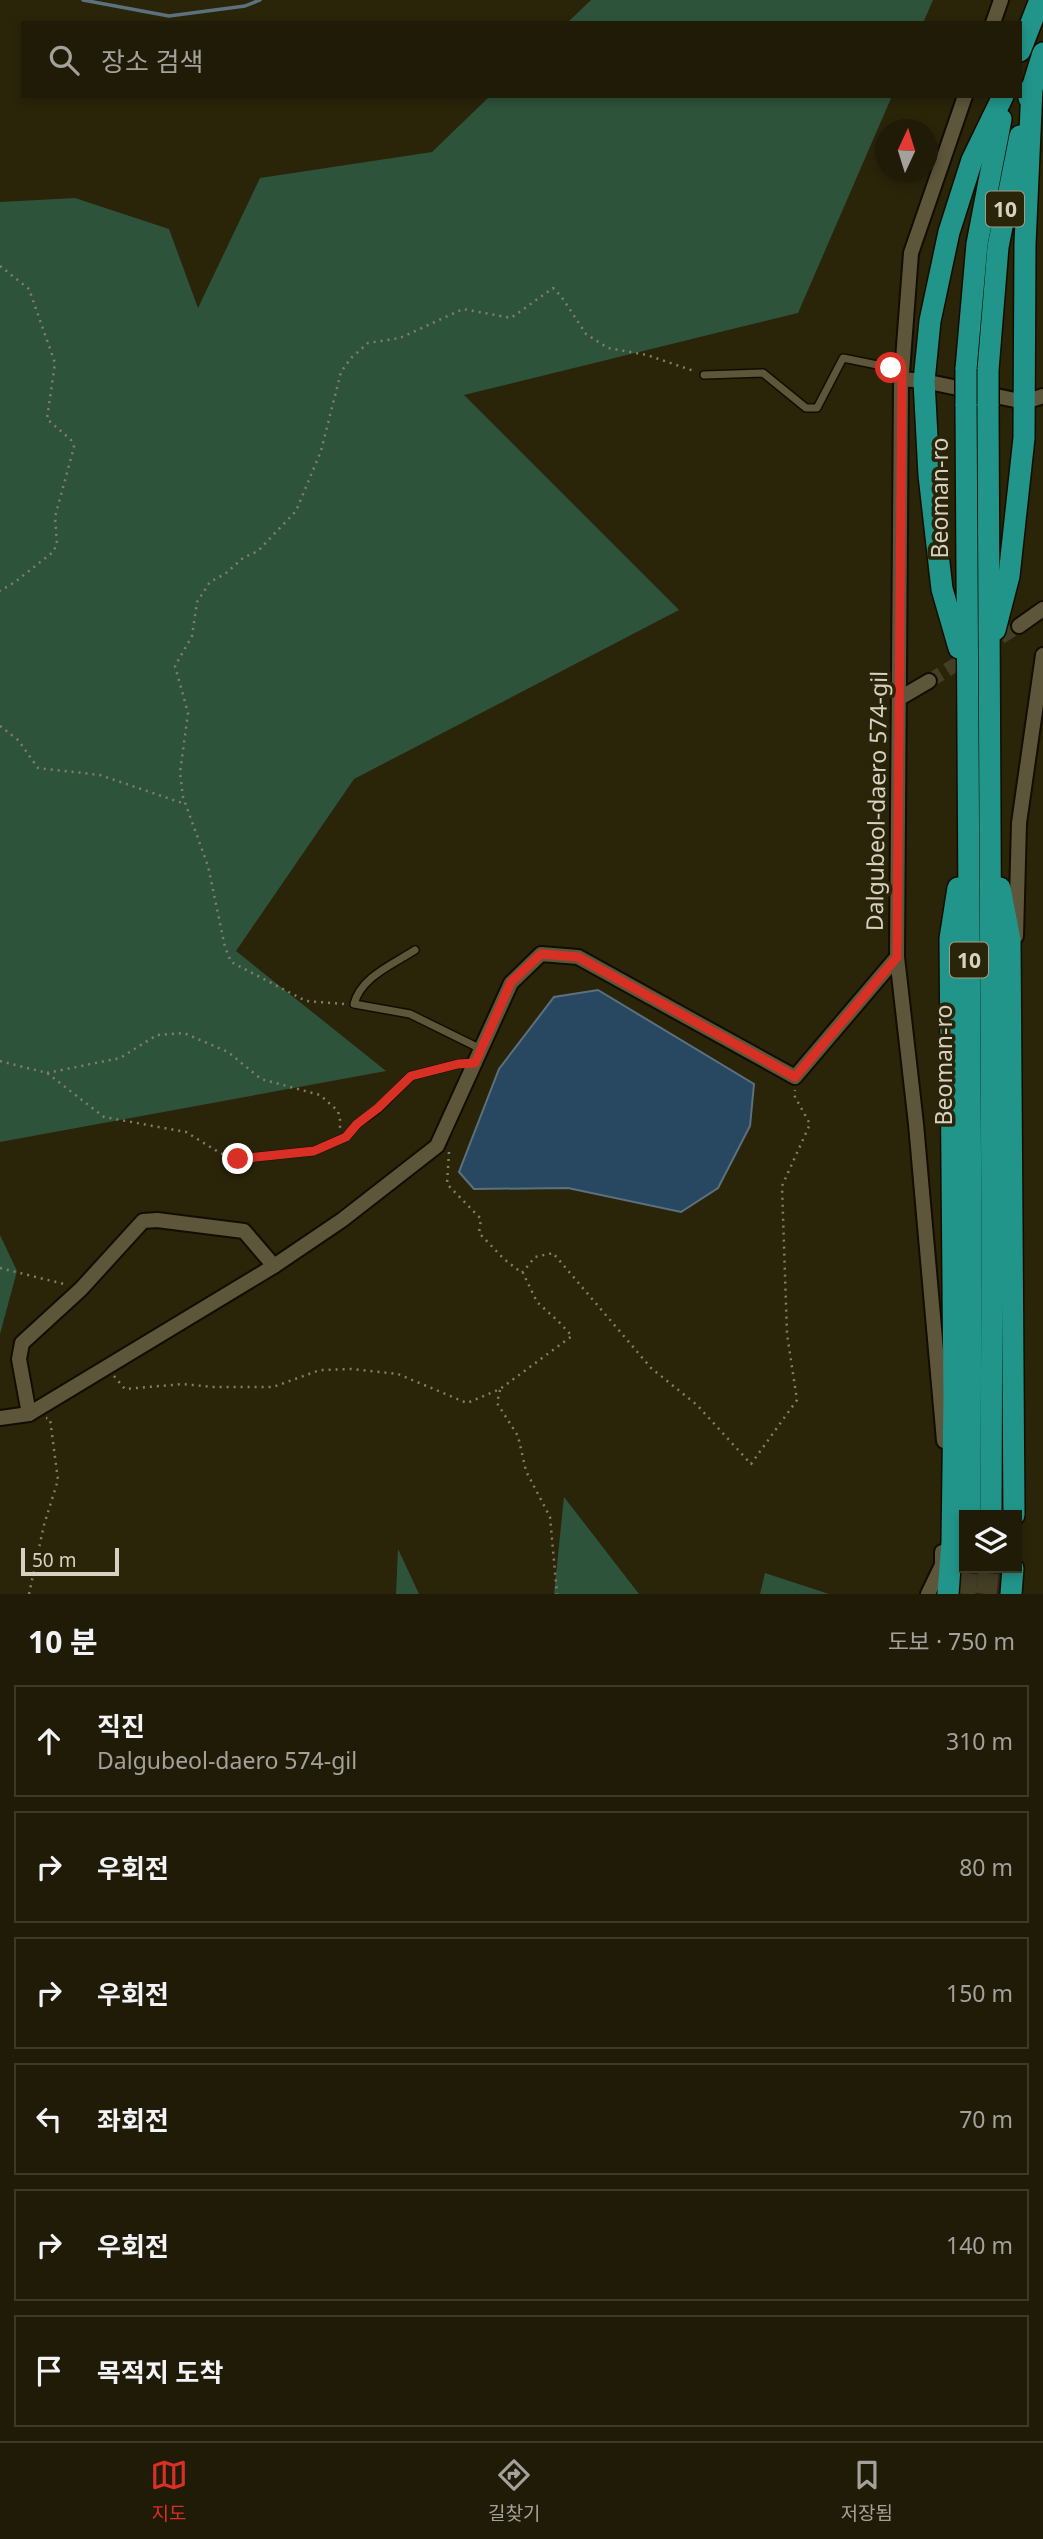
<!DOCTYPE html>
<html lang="ko">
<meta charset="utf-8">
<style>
:root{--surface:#201b07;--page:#282411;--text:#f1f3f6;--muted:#a2a19b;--line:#3d3928;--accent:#d93025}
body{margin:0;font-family:"Noto Sans","Noto Sans KR",sans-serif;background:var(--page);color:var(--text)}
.controls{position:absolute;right:21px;bottom:21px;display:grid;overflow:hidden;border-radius:0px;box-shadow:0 4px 10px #0003}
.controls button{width:63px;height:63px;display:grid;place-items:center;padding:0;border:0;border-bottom:2px solid var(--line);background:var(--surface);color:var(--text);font:35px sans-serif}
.compass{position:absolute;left:875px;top:119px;width:63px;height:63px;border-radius:50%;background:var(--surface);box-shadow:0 4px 10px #0003;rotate:4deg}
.scale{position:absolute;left:21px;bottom:18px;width:98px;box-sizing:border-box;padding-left:7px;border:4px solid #d6d2c3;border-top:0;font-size:19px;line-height:24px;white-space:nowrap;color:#d6d2c3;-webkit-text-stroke:5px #2a2409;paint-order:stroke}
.stop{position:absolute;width:21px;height:21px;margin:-16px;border:5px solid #d93025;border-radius:50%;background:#fff}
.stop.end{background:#d93025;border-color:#fff;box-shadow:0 2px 7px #0008}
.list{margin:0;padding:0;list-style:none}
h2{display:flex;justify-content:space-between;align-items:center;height:91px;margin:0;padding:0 28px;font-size:30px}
h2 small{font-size:23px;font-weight:400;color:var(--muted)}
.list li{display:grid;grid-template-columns:46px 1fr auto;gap:21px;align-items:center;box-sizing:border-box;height:112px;margin:0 14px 14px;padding:0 14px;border:2px solid var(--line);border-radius:0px}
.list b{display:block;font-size:26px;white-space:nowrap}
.list p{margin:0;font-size:23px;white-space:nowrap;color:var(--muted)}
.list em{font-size:23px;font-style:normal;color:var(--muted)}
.icon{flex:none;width:38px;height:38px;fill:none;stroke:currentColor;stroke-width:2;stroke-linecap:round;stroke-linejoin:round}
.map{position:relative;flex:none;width:1043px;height:1594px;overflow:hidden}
.search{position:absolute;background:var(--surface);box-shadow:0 4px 10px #0003;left:21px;right:21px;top:21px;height:77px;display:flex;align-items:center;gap:18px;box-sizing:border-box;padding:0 24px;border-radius:0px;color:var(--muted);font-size:26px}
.sheet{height:847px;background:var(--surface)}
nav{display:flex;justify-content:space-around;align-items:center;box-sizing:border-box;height:98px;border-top:2px solid var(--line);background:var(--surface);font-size:19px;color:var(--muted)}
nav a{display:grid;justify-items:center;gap:4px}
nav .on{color:var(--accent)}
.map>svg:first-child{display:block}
.forest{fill:#2e533b}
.water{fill:#284761;stroke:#5c717e;stroke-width:2}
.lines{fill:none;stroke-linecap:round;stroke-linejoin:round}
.stream{stroke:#5c717e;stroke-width:3.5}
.street-tunnel{stroke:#443e25;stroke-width:14;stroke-dasharray:14 7;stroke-linecap:butt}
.highway-tunnel{stroke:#443e25;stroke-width:21;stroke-dasharray:21 10;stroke-linecap:butt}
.lane-casing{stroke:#130d00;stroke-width:10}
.street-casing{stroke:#130d00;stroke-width:18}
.highway-casing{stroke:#130d00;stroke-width:24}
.path{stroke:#837e69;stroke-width:2.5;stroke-dasharray:2 5;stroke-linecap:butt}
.lane{stroke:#5d563b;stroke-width:7}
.street{stroke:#5d563b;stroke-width:14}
.highway{stroke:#22958b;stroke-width:21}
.highway-bridge-casing{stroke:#130d00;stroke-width:24;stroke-linecap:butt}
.highway-bridge{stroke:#22958b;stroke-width:21}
.route{stroke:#d93025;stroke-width:9}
.labels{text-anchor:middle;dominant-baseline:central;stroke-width:7;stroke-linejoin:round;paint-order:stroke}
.shield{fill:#2a2409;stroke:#a29e8b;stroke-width:2}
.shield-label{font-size:21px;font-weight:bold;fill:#d6d2c3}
.street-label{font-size:23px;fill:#d6d2c3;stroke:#2a2409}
</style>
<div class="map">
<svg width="1043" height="1594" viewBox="0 0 1043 1594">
<rect width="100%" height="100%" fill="#2a2409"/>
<g class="forest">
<polygon points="591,0 933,0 923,23 567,23"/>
<polygon points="490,96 892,96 798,313 464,395 679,610 354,779 236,951 386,1071 0,1142 0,202 75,198 169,229 198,308 260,178 432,152"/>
<polygon points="0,1235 17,1271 0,1334"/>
<polygon points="564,1497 639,1594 554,1594"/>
<polygon points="398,1549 419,1594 396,1594"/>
<polygon points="765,1573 829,1594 760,1594"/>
</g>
<polygon class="water" points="598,990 754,1084 750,1126 718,1188 681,1212 568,1188 474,1189 459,1172 499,1069 554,997"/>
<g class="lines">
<polyline class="stream" points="83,0 169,16 245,6 260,0"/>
<polyline class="street-tunnel" points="929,681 1019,626"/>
<g class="highway-tunnel">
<polyline points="965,1594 968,1568"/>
<polyline points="986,1594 989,1568"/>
</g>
<defs>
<g id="lane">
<polyline points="704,375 763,373 806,408 817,408 843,358 902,370"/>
<path d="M415,950C392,965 361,977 354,1004L410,1014L481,1049"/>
<polyline points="238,1159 314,1151 346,1137 357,1124 378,1109 411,1076 458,1064 475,1063"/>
</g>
<g id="street">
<polyline points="993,23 1001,0"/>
<polyline points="901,379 924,381 1025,402 1043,396"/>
<polyline points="1019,626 1043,609"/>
<polyline points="900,698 929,681"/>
<polyline points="1016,936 1019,823 1043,655"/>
<polyline points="29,1414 19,1359 22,1343 81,1289 143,1221 157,1220 244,1231 274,1266"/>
<polyline points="0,1418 29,1414 274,1266 342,1220 437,1146 511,983 541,954 578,957 795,1077 897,957"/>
<polyline points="944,1441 916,1124 897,957 901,386 911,253 965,96"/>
<polyline points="928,1594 942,1565 942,1552"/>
</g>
<g id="highway">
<polyline points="1020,51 1040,0"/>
<polyline points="1029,98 1043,53"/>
<polyline points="966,369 977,244 1001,119"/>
<polyline points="988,370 998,247 1020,136"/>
<polyline points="966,404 971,1241 970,1515"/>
<polyline points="988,404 992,1241 991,1515"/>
<polyline points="995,630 1009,576 1024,438 1025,244 1032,87"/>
<polyline points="959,648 942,589 929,475 924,381 930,321 949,232 972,160 1003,96"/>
<polyline points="1000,888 1010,940 1014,1515"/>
<polyline points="948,1594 952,1542 954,1397 950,939 958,888"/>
<polyline points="1011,1594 1013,1568"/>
</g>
</defs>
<use href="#lane" class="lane-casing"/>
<use href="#street" class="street-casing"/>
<use href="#highway" class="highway-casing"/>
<g class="path">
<polyline points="0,266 29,289 55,363 47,419 71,440 74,447 55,517 57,544 53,552 15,582 0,591"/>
<polyline points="0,726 18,740 38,768 100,775 185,804"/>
<polyline points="344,1004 306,1001 231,962 225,947 208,866 183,797 180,773 188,713 175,666 192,636 197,602 210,582 225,574 243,558 258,551 296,511 321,451 341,372 351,358 368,343 400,338 463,309 511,318 553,288 561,296 586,334 608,348 647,355 694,371"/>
<polyline points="0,1061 47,1073 104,1117 186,1132 220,1153 228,1156"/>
<polyline points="47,1073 120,1058 157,1035 184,1033 228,1052 261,1079 320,1095 338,1111 340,1120 340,1130"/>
<polyline points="449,1152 447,1184 481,1219 479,1233 504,1259 522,1273 535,1257 553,1253 651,1368 697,1405 751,1464 797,1400 787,1334 782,1186 810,1124 794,1095 795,1090"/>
<polyline points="0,1268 68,1285"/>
<polyline points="114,1376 125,1389 183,1384 212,1387 273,1387 320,1370 351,1369 398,1374 467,1403 500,1389 572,1336 558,1321 537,1302 523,1273"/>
<polyline points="500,1390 497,1403 518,1436 526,1471 550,1517 557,1594"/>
<polyline points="29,1594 44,1525 58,1480 50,1419 46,1418"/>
</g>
<use href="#lane" class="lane"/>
<use href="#street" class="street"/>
<use href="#highway" class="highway"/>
<defs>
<g id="highway-bridge">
<polyline points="966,404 966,369"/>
<polyline points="988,404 988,370"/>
</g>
</defs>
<use href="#highway-bridge" class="highway-bridge-casing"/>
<use href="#highway-bridge" class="highway-bridge"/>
</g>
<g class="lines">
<polyline class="route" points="238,1159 314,1151 346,1137 357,1124 378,1108 411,1076 458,1064 475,1063 511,982 541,954 578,957 795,1077 897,957 902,370 891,368"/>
</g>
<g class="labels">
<g class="shield">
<rect x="986" y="191.5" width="38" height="35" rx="5"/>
<rect x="950" y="942.5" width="38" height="35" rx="5"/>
</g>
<g class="shield-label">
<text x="1005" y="209">10</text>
<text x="969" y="960">10</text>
</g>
<g class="street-label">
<text transform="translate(939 498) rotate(-90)">Beoman-ro</text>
<text transform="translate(876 801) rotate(-89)">Dalgubeol-daero 574-gil</text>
<text transform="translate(943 1065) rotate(-90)">Beoman-ro</text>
</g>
</g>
</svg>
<div class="controls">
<button><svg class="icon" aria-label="layers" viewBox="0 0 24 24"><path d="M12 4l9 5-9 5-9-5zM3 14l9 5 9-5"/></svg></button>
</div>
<svg class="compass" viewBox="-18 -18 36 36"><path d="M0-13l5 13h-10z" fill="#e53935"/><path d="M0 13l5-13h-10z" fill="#a2a19b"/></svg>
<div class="scale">50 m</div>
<div class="stop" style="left:891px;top:368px"></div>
<div class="stop end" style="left:238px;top:1159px"></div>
<div class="search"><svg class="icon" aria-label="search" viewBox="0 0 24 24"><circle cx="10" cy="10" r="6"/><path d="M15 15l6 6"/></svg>장소 검색</div>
</div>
<section class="sheet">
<h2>10 분<small>도보 · 750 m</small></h2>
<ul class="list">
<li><svg class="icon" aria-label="ahead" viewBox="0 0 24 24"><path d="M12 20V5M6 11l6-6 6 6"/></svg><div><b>직진</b><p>Dalgubeol-daero 574-gil</p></div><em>310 m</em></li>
<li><svg class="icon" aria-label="right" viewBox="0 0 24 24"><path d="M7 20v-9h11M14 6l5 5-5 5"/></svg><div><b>우회전</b></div><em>80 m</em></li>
<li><svg class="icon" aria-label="right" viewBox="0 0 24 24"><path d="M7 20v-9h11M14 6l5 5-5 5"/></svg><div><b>우회전</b></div><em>150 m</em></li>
<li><svg class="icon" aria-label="left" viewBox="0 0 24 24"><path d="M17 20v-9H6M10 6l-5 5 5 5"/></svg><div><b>좌회전</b></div><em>70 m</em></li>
<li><svg class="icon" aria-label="right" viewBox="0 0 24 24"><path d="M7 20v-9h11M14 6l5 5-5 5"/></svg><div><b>우회전</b></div><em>140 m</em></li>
<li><svg class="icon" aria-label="arrive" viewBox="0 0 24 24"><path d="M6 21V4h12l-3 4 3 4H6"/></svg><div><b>목적지 도착</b></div></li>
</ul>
</section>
<nav>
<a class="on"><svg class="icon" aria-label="map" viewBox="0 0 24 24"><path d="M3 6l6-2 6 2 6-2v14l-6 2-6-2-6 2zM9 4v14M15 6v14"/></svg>지도</a>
<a><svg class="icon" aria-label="directions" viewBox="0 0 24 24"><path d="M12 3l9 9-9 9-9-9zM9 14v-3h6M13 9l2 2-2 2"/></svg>길찾기</a>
<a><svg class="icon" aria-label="saved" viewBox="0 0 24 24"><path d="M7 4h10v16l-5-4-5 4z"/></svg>저장됨</a>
</nav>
